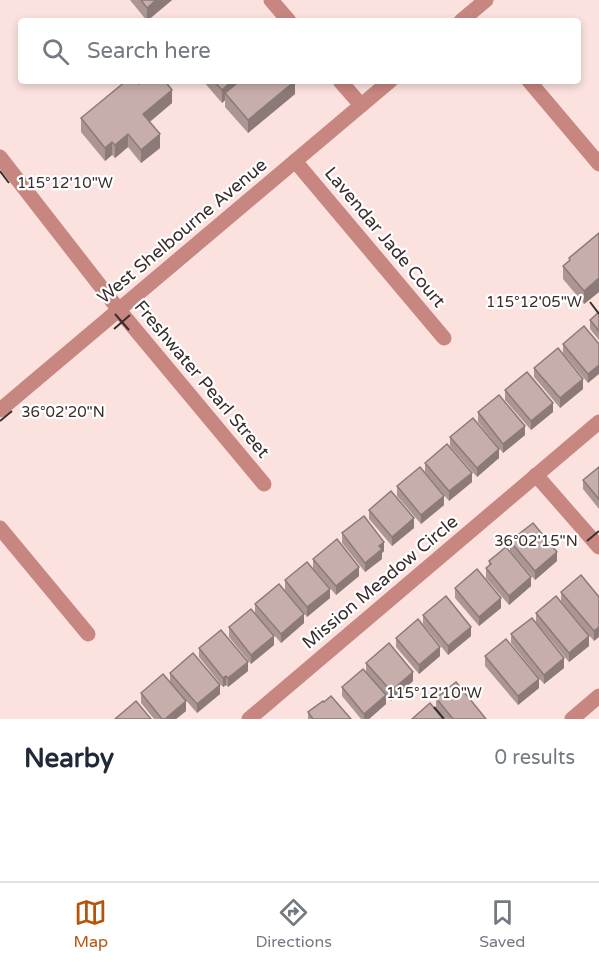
<!DOCTYPE html>
<meta charset="utf-8">
<style>
:root{--surface:#fff;--page:#f2f2f3;--text:#1f2937;--muted:#747a83;--line:#e0e1e3;--accent:#b45309}
body{margin:0;font-family:"Varela Round",sans-serif;background:var(--page);color:var(--text)}
.list{margin:0;padding:0;list-style:none}
h2{display:flex;justify-content:space-between;align-items:center;height:78px;margin:0;padding:0 24px;font-size:26px}
h2 small{font-size:20px;font-weight:400;color:var(--muted)}
.icon{flex:none;width:33px;height:33px;fill:none;stroke:currentColor;stroke-width:2;stroke-linecap:round;stroke-linejoin:round}
.map{position:relative;flex:none;width:599px;height:719px;overflow:hidden}
.search{position:absolute;background:var(--surface);box-shadow:0 3px 9px #0003;left:18px;right:18px;top:18px;height:66px;display:flex;align-items:center;gap:15px;box-sizing:border-box;padding:0 21px;border-radius:6px;color:var(--muted);font-size:22px}
.sheet{height:162px;background:var(--surface)}
nav{display:flex;justify-content:space-around;align-items:center;box-sizing:border-box;height:84px;border-top:2px solid var(--line);background:var(--surface);font-size:16px;color:var(--muted)}
nav a{display:grid;justify-items:center;gap:3px}
nav .on{color:var(--accent)}
.map>svg:first-child{display:block}
.lines{fill:none;stroke-linecap:round;stroke-linejoin:round}
.minor{stroke:#c88680;stroke-width:15}
.wall{fill:#ac9693}
.shaded-wall{fill:#8c7a78}
.building{fill:#c8aeab;stroke:#8c7a78;stroke-width:1.5}
.ticks{fill:none;stroke:#382e2d;stroke-width:2}
.labels{text-anchor:middle;dominant-baseline:central;stroke-width:4.5;stroke-linejoin:round;paint-order:stroke}
.street-label{font-size:18px;fill:#382e2d;stroke:#fff}
.ticks-label{font-size:15px;text-anchor:middle;fill:#382e2d;stroke:#fff;stroke-width:4.5;stroke-linejoin:round;paint-order:stroke}
</style>
<div class="map">
<svg width="599" height="719" viewBox="0 0 599 719">
<rect width="100%" height="100%" fill="#fce2df"/>
<g class="lines">
<g class="minor">
<polyline points="271,0 289,21"/>
<polyline points="461,21 486,0"/>
<polyline points="340,81 361,105"/>
<polyline points="529,81 599,164"/>
<polyline points="0,157 119,310 264,484"/>
<polyline points="295,161 444,338"/>
<polyline points="0,410 390,81"/>
<polyline points="536,475 599,547"/>
<polyline points="0,528 88,634"/>
<polyline points="249,719 599,422"/>
<polyline points="572,719 599,696"/>
</g>
</g>
<g class="wall">
<polygon points="130,0 172,0 147,21"/>
<polygon points="203,81 295,81 295,94 248,133 225,107 225,100 222,103"/>
<polygon points="139,84 172,103 150,122 160,148 141,163 128,147 115,158 112,155 105,161 81,132 81,118"/>
<polygon points="599,233 599,292 584,304 563,279 563,266 569,261 569,258"/>
<polygon points="599,312 599,340 590,329 590,320"/>
<polygon points="563,344 599,344 588,383 563,353"/>
<polygon points="534,368 583,389 560,408 534,377"/>
<polygon points="505,390 553,412 531,430 505,400"/>
<polygon points="478,412 525,435 503,453 478,422"/>
<polygon points="450,437 499,458 477,477 450,446"/>
<polygon points="425,463 472,482 449,501 425,472"/>
<polygon points="599,467 599,509 583,489 583,480"/>
<polygon points="397,486 444,505 421,524 397,496"/>
<polygon points="369,510 414,528 392,546 369,519"/>
<polygon points="342,533 384,551 382,553 382,559 365,572 342,543"/>
<polygon points="510,541 557,561 535,580 510,551"/>
<polygon points="313,559 359,576 336,595 313,568"/>
<polygon points="489,561 531,586 509,605 486,578 486,568 489,566"/>
<polygon points="285,580 330,598 307,617 285,590"/>
<polygon points="455,588 501,608 479,626 455,598"/>
<polygon points="561,592 599,597 594,641 561,601"/>
<polygon points="255,604 304,623 281,643 255,613"/>
<polygon points="536,613 589,646 569,662 536,622"/>
<polygon points="423,615 471,636 448,655 423,624"/>
<polygon points="229,627 274,645 251,664 229,637"/>
<polygon points="511,634 564,668 544,684 511,643"/>
<polygon points="396,638 440,656 419,674 396,647"/>
<polygon points="199,648 248,671 228,687 226,685 223,687 199,657"/>
<polygon points="485,656 539,688 518,705 485,666"/>
<polygon points="366,663 413,681 391,701 366,672"/>
<polygon points="170,673 220,694 197,713 170,682"/>
<polygon points="342,687 386,704 369,719 361,719 342,696"/>
<polygon points="141,693 186,711 176,719 154,719 141,703"/>
<polygon points="436,698 486,719 445,719 436,708"/>
<polygon points="308,712 351,719 308,719"/>
</g>
<g class="shaded-wall">
<polygon points="156,0 172,0 147,21 147,8"/>
<polygon points="232,81 247,81 225,93 225,100 222,103 222,90"/>
<polygon points="295,81 295,94 248,133 248,120"/>
<polygon points="172,90 172,103 143,127 143,114"/>
<polygon points="128,134 128,147 115,158 115,145"/>
<polygon points="160,134 160,148 141,163 141,150"/>
<polygon points="112,142 112,155 105,161 105,148"/>
<polygon points="599,278 599,292 584,304 584,291"/>
<polygon points="599,365 599,374 588,383 588,374"/>
<polygon points="583,379 583,389 560,408 560,398"/>
<polygon points="553,403 553,412 531,430 531,421"/>
<polygon points="525,426 525,435 503,453 503,444"/>
<polygon points="499,449 499,458 477,477 477,468"/>
<polygon points="472,473 472,482 449,501 449,491"/>
<polygon points="444,496 444,505 421,524 421,515"/>
<polygon points="414,518 414,528 392,546 392,537"/>
<polygon points="384,542 384,551 382,553 382,559 365,572 365,563 379,546"/>
<polygon points="557,552 557,561 535,580 535,571"/>
<polygon points="359,567 359,576 336,595 336,586"/>
<polygon points="531,577 531,586 509,605 509,596"/>
<polygon points="330,589 330,598 307,617 307,607"/>
<polygon points="501,598 501,608 479,626 479,617"/>
<polygon points="304,614 304,623 281,643 281,634"/>
<polygon points="471,627 471,636 448,655 448,646"/>
<polygon points="599,627 599,637 594,641 594,631"/>
<polygon points="274,636 274,645 251,664 251,655"/>
<polygon points="589,636 589,646 569,662 569,653"/>
<polygon points="440,647 440,656 419,674 419,665"/>
<polygon points="564,658 564,668 544,684 544,675"/>
<polygon points="248,662 248,671 228,687 228,678"/>
<polygon points="413,672 413,681 391,701 391,691"/>
<polygon points="226,676 226,685 223,687 223,678"/>
<polygon points="539,679 539,688 518,705 518,696"/>
<polygon points="220,685 220,694 197,713 197,704"/>
<polygon points="386,695 386,704 369,719 364,719 364,714"/>
<polygon points="186,701 186,711 176,719 165,719"/>
</g>
<g class="building">
<polygon points="141,0 156,0 147,8"/>
<polygon points="126,81 137,81 139,84 142,81 165,81 172,90 143,114 160,134 141,150 128,134 115,145 112,142 105,148 81,118"/>
<polygon points="214,81 232,81 222,90"/>
<polygon points="240,81 295,81 248,120 225,93"/>
<polygon points="599,233 599,278 584,291 563,266 570,260 569,258"/>
<polygon points="599,312 599,331 590,320"/>
<polygon points="584,326 599,344 599,365 588,374 563,344"/>
<polygon points="558,348 583,379 560,398 534,368"/>
<polygon points="527,372 553,403 531,421 505,390"/>
<polygon points="499,395 525,426 503,444 478,412"/>
<polygon points="473,418 499,449 477,468 450,437"/>
<polygon points="447,444 472,473 449,491 425,463"/>
<polygon points="420,467 444,496 421,515 397,486"/>
<polygon points="599,467 599,499 583,480"/>
<polygon points="391,491 414,518 392,537 369,510"/>
<polygon points="364,516 384,542 379,546 382,549 365,563 342,533"/>
<polygon points="533,523 557,552 535,571 510,541"/>
<polygon points="337,539 359,567 336,586 313,559"/>
<polygon points="506,547 531,577 509,596 486,568 491,564 489,561"/>
<polygon points="307,562 330,589 307,607 285,580"/>
<polygon points="477,569 501,598 479,617 455,588"/>
<polygon points="581,575 599,597 599,627 594,631 561,592"/>
<polygon points="279,584 304,614 281,634 255,604"/>
<polygon points="446,596 471,627 448,646 423,615"/>
<polygon points="556,596 589,636 569,653 536,613"/>
<polygon points="251,609 274,636 251,655 229,627"/>
<polygon points="532,618 564,658 544,675 511,634"/>
<polygon points="418,619 440,647 419,665 396,638"/>
<polygon points="221,630 248,662 228,678 226,676 223,678 199,648"/>
<polygon points="506,639 539,679 518,696 485,656"/>
<polygon points="389,643 413,672 391,691 366,663"/>
<polygon points="193,653 220,685 197,704 170,673"/>
<polygon points="363,669 386,695 364,714 342,687"/>
<polygon points="163,674 186,701 165,719 162,719 141,693"/>
<polygon points="456,682 486,719 453,719 436,698"/>
<polygon points="331,696 351,719 313,719 308,712 323,701 324,702"/>
<polygon points="136,701 151,719 115,719"/>
<polygon points="430,703 443,719 412,719"/>
</g>
<path class="ticks" d="M0,171L9,183M590,302L599,314M115,314L129,330M114,329L130,315M0,421L12,411M587,541L599,531M434,707L444,719"/>
<g class="labels">
<g class="street-label">
<text transform="translate(182 231) rotate(-40)">West Shelbourne Avenue</text>
<text transform="translate(385 237) rotate(50)">Lavendar Jade Court</text>
<text transform="translate(202 379) rotate(50)">Freshwater Pearl Street</text>
<text transform="translate(380 582) rotate(-40)">Mission Meadow Circle</text>
</g>
</g>
<g class="ticks-label">
<text x="65" y="188">115°12'10"W</text>
<text x="534" y="307">115°12'05"W</text>
<text x="63" y="417">36°02'20"N</text>
<text x="536" y="546">36°02'15"N</text>
<text x="434" y="698">115°12'10"W</text>
</g>
</svg>
<div class="search"><svg class="icon" aria-label="search" viewBox="0 0 24 24"><circle cx="10" cy="10" r="6"/><path d="M15 15l6 6"/></svg>Search here</div>
</div>
<section class="sheet">
<h2>Nearby<small>0 results</small></h2>
<ul class="list">
</ul>
</section>
<nav>
<a class="on"><svg class="icon" aria-label="map" viewBox="0 0 24 24"><path d="M3 6l6-2 6 2 6-2v14l-6 2-6-2-6 2zM9 4v14M15 6v14"/></svg>Map</a>
<a><svg class="icon" aria-label="directions" viewBox="0 0 24 24"><path d="M12 3l9 9-9 9-9-9zM9 14v-3h6M13 9l2 2-2 2"/></svg>Directions</a>
<a><svg class="icon" aria-label="saved" viewBox="0 0 24 24"><path d="M7 4h10v16l-5-4-5 4z"/></svg>Saved</a>
</nav>
